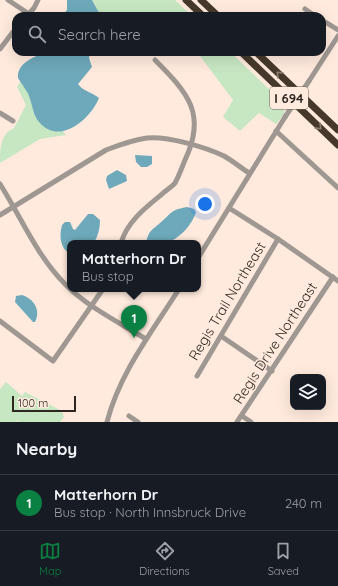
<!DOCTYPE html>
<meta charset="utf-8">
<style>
:root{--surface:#171b24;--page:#20242c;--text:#f1f3f6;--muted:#9ea1a6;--line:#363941;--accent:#0b8043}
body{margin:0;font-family:Quicksand,sans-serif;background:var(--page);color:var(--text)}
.controls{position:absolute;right:12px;bottom:12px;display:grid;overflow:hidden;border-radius:8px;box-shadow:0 4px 16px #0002}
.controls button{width:36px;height:36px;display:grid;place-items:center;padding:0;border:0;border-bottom:1px solid var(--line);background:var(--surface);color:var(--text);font:20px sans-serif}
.scale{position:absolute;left:12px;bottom:10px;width:64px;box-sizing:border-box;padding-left:4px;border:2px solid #2e2621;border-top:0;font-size:11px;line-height:14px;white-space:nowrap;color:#2e2621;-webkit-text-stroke:3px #ffeadd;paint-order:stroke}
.you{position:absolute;left:205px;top:204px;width:14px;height:14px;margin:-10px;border:3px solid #fff;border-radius:50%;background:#1a73e8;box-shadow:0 0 0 6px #1a73e833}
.badge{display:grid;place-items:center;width:26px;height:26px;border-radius:50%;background:var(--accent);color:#fff;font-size:13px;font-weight:700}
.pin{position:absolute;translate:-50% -33px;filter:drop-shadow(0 1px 2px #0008)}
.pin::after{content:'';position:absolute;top:21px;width:14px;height:12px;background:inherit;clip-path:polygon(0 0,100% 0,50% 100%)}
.popup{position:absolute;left:67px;top:240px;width:134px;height:52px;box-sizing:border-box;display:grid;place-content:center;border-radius:8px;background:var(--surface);filter:drop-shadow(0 1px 3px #0005);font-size:13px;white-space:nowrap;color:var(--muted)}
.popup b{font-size:15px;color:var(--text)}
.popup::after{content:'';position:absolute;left:50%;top:100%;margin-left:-8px;border:8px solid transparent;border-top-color:var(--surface)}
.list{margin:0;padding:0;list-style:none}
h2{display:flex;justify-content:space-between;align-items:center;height:52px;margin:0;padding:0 16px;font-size:17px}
h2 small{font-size:13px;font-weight:400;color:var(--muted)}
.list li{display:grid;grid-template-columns:26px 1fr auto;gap:12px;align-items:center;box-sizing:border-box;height:56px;padding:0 16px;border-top:1px solid var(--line)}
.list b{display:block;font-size:15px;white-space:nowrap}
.list p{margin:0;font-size:13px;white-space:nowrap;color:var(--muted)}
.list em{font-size:13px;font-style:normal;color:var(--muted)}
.icon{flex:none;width:22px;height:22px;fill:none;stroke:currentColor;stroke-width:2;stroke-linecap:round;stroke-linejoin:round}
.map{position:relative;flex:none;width:338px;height:422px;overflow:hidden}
.search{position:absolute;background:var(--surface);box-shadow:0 4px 16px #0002;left:12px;right:12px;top:12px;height:44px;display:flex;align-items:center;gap:10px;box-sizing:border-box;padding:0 14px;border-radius:12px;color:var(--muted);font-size:15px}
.sheet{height:108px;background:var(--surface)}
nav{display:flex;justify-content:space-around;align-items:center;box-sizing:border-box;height:56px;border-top:1px solid var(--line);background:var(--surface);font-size:11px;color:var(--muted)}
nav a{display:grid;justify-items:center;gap:2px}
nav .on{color:var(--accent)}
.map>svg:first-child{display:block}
.green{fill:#c7e7c2}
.water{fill:#6ea9bb}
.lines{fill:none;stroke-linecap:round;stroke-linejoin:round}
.minor{stroke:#9f9791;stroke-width:5}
.highway{stroke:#46392b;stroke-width:7}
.minor-bridge{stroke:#9f9791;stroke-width:5}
.oneway{stroke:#908072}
.labels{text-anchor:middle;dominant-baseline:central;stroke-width:3;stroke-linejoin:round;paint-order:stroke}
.shield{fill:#ffeadd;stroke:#6d6159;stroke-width:1}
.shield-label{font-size:13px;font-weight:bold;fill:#2e2621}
.street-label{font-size:14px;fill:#2e2621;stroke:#ffeadd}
</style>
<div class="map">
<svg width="338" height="422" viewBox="0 0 338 422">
<rect width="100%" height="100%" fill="#ffeadd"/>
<g class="green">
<polygon points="92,0 175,0 192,16 104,16 98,11"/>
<polygon points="197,52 230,52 285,104 284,114 276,124 259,113 240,131 223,117 233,100"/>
<path d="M23,77L66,135L40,139L0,163C0,149 0,134 14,128L26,105L17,87Z"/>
<polygon points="6,382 22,396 25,392 62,411 64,417 60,422 18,422 17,419 17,422 0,422 0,389"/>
</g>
<g class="water">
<polygon points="67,0 92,0 98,11 104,16 62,16 67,10"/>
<path d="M43,52H90L89,58L92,67L78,84C84,92 92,92 99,98C90,120 59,146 39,122C33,115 33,107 30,99C28,91 22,85 18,78C17,63 32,59 43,52Z"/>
<polygon points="135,155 152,156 152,164 147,167 141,167 136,162"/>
<polygon points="117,170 126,175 127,181 109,189 106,180 107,176"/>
<path d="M187,207L194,209L196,212C192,225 179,240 165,243C159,244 152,243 146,243C149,230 151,231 160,223C172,213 170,210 187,207Z"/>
<path d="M88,214H93L100,220C100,228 98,236 94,243H70V254C60,248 59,236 62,225L65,222H70L73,229L75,230Z"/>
<path d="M22,295C34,299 41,310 35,322H33L15,302L16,296Z"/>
</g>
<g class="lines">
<g class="minor">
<polyline points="8,0 29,14"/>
<polyline points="305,9 315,16"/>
<polyline points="27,16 34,8 38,0"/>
<polyline points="322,20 338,30"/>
<polyline points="0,49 16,28"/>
<polyline points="309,81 338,36"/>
<polyline points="0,113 13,121"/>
<polyline points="276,131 338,188"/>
<path d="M0,184C21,217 37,256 65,284C86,306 120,323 146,339"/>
<polyline points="229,208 278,239 338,281"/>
<path d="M0,215L106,150C119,145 132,140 147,138C168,136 205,147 224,156C233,161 241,168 249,173"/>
<path d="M121,243C127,222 145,208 161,195C165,191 172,187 175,183C179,176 182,167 185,160C207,114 188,93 155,60"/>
<polyline points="198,258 285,117"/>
<polyline points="0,321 53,361 103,289"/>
<polyline points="221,336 272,371"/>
<polyline points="197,376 278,239"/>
<polyline points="129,416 138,422"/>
<polyline points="242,416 251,422"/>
<path d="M107,422C120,372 152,332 179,289"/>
<polyline points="237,422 333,277"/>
</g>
<g class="highway">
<polyline points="186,0 203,16"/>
<polyline points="201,0 218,16"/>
<polyline points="241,52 338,145"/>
<polyline points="256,52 338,130"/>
</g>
<polyline class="minor-bridge" points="285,117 309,81"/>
</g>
<defs><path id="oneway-chevron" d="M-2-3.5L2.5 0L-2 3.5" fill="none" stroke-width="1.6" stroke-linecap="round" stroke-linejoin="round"/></defs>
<g class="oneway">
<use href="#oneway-chevron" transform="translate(279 74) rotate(-136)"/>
<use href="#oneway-chevron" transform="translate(319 127) rotate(44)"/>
</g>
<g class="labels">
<rect class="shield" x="270" y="87" width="38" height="22" rx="3"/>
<g class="shield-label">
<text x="289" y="98">I 694</text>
</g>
<g class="street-label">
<text transform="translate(227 301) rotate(-59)">Regis Trail Northeast</text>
<text transform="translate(275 343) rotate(-57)">Regis Drive Northeast</text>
</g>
</g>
</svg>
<div class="controls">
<button><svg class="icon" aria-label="layers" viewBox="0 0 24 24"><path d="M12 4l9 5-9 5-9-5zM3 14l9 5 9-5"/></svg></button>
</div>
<div class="scale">100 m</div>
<div class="you"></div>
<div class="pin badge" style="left:134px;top:338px">1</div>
<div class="popup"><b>Matterhorn Dr</b>Bus stop</div>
<div class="search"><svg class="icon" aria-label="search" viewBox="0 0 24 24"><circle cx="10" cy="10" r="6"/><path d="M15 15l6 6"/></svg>Search here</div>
</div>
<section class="sheet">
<h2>Nearby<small></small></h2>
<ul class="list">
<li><span class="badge">1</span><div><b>Matterhorn Dr</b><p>Bus stop · North Innsbruck Drive</p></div><em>240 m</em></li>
</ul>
</section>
<nav>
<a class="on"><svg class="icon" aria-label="map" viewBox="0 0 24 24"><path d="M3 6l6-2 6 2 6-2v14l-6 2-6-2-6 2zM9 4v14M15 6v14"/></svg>Map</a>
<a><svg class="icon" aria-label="directions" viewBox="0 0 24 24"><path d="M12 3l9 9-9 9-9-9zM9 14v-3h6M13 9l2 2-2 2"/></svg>Directions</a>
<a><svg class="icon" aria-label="saved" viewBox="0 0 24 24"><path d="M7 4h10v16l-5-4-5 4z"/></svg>Saved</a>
</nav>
